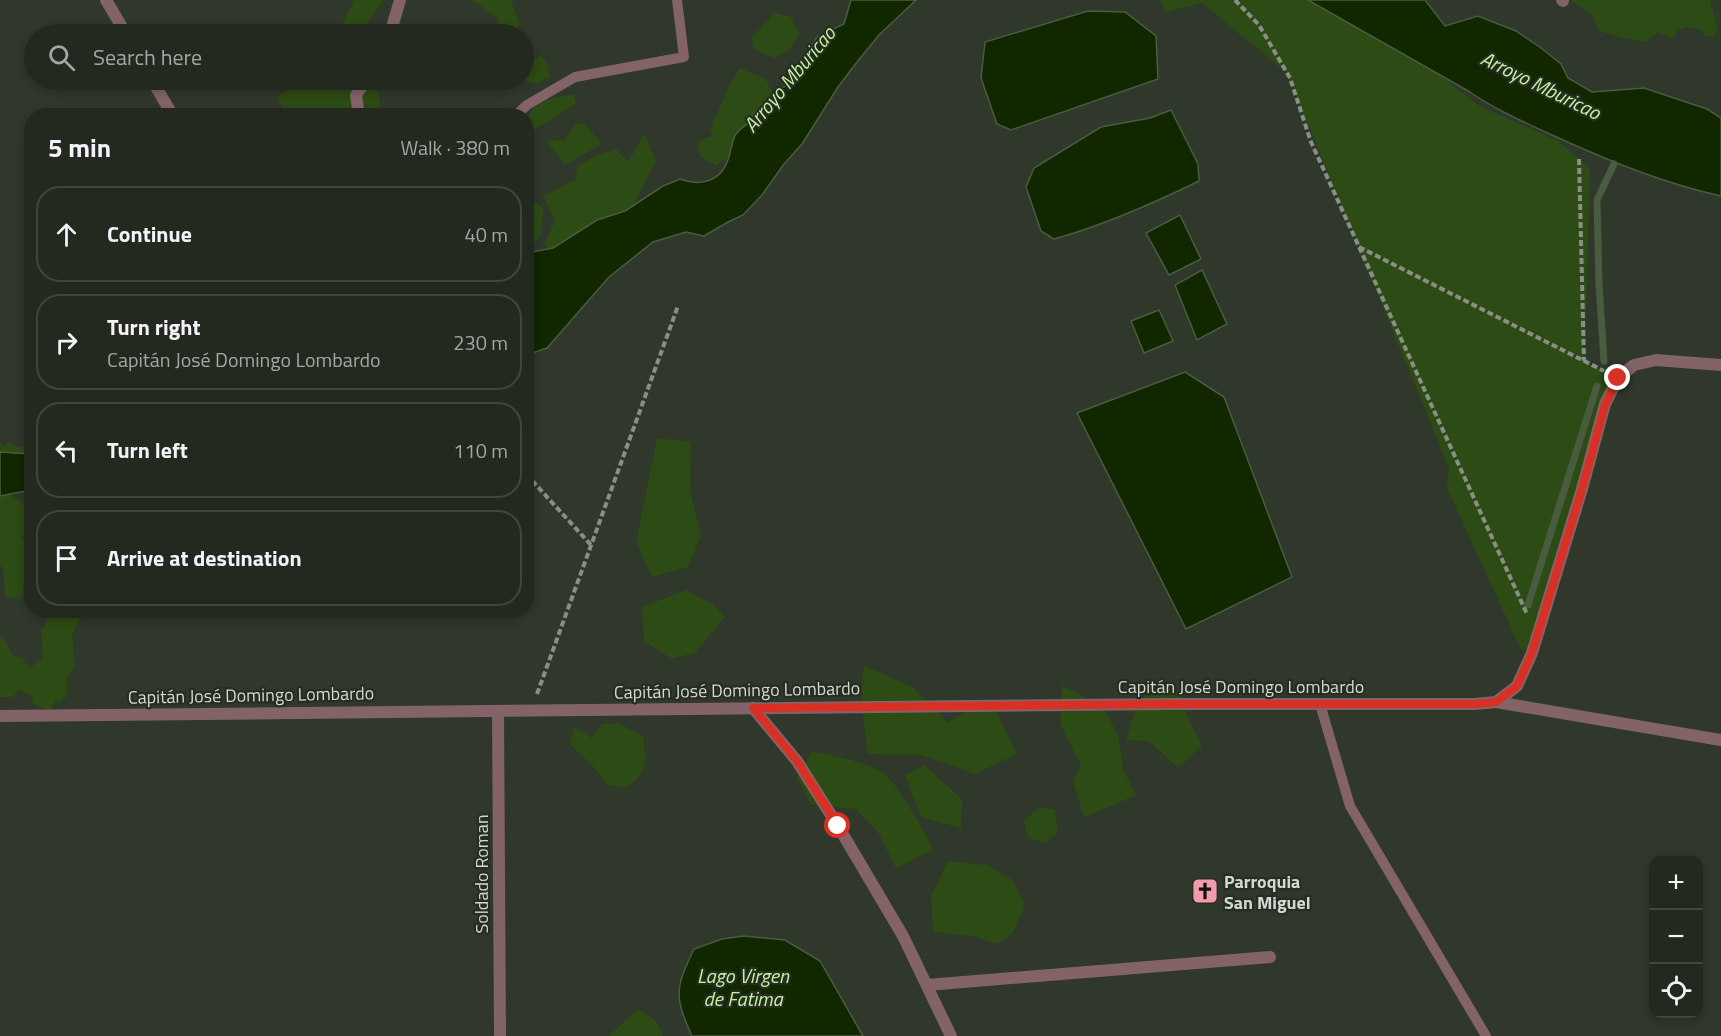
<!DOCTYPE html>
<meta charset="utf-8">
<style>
:root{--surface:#242920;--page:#2c3129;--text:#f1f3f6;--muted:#a3a6a5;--line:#41453e}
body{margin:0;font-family:"Titillium Web",sans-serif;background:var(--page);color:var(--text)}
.controls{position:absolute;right:18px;bottom:18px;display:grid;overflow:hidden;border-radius:12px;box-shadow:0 3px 9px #0003}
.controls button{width:54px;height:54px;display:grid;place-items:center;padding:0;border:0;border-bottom:2px solid var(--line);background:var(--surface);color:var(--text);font:30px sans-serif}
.stop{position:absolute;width:18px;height:18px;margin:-14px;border:4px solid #d93025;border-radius:50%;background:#fff}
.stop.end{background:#d93025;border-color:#fff;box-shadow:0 2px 6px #0008}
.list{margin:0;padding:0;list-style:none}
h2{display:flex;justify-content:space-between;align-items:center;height:78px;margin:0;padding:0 24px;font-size:26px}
h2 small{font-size:20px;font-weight:400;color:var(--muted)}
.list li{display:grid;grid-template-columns:39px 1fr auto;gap:18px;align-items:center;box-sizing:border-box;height:96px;margin:0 12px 12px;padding:0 12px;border:2px solid var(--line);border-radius:24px}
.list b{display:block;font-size:22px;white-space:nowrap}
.list p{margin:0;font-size:20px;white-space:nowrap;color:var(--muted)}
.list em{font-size:20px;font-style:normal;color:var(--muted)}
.icon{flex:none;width:33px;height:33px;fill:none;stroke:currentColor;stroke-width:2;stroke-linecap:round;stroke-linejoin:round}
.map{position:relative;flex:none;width:1721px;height:1036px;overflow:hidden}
.search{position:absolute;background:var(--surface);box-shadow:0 3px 9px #0003;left:24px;top:24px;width:510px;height:66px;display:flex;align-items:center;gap:15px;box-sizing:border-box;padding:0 21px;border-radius:33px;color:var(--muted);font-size:22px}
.panel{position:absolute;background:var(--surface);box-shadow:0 3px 9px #0003;left:24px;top:108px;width:510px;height:510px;border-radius:24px}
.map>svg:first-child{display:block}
.green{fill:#2d4b14}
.water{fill:#102700;stroke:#4a5c3f;stroke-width:1.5}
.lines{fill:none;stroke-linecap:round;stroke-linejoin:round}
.stream{stroke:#4a5c3f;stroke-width:7}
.path{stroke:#898f86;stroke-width:4;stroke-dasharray:6 3;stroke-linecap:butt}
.lane{stroke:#836368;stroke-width:10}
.street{stroke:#836368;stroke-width:12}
.route{stroke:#d93025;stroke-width:8}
.labels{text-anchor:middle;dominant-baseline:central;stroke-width:4.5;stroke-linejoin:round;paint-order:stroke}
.street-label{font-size:18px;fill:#d3d8d1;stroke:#262d22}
.poi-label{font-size:18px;font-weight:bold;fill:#d3d8d1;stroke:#262d22;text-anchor:start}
.water-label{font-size:20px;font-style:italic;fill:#bff39c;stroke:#262d22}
</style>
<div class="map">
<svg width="1721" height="1036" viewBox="0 0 1721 1036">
<rect width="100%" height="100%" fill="#30372b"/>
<g class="green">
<polygon points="354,0 384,0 366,24 363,34 338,34"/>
<path d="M469,0H511L520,25L514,31H503L499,25L498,18C487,12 480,3 469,0Z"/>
<polygon points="1160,0 1328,0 1395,41 1481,107 1558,141 1590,168 1585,361 1618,378 1532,653 1521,650 1447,488 1449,468 1287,73 1202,3 1165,12"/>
<polygon points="1570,0 1710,0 1718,29 1713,37 1704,36 1702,30 1689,27 1677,30 1675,37 1670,38 1658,32 1646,42 1623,38 1598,31 1592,15"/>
<polygon points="775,13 791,17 799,34 789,50 775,58 764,54 754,48 751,38"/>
<polygon points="541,56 547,64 550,78 545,79 538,84 525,81 514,85 509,81 524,80 524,58 533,58"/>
<polygon points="740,68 766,79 774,96 776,113 756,138 716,165 700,157 697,143 705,138 713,136 710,129 731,82"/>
<polygon points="303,80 368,80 377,87 381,107 376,115 361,115 353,110 339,115 285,115 278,97"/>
<path d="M574,94L576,104L527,134C526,99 545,100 574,94Z"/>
<polygon points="576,123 585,124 602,144 565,165 546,141 565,140"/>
<polygon points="645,133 656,161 628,216 555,261 545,244 555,220 543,196 576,179 577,166 598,155 616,149 628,162"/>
<path d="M527,199H530L543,207C544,216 540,223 542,232L530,250L527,248Z"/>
<polygon points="657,438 691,442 690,489 701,536 688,567 652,577 636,542"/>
<polygon points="9,441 16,447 31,445 31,471 0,482 0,443 4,447"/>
<polygon points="7,493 31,508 31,539 22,536 20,539 31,545 22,594 19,598 5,597 3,567 0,566 0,495"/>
<polygon points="686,590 713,604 725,617 695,653 672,659 644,641 642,607"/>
<polygon points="36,611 76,611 81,617 72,634 75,666 67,677 67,696 58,704 56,699 50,711 33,704 32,696 20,690 12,697 0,697 0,637 5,640 13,656 22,657 29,668 43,659 41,628 45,627 45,618 37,614"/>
<path d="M864,666L911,686L948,722L990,698L1017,754L975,774L921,755L868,754C864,724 859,696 864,666Z"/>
<polygon points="1062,685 1104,708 1119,738 1123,770 1136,795 1084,818 1073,782 1081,765 1060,723"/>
<polygon points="1150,688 1179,693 1187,716 1202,746 1178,768 1150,742 1126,739 1135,712"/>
<path d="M618,723L643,736C646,760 649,774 625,788L607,785L592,765L570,745L574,727L592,738L602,724Z"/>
<path d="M811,751C833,756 858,760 879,770C895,778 925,832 933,850L896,868L878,832L856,809L811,805L797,778Z"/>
<polygon points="924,765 962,799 961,828 921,817 905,775"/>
<polygon points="1039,808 1055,809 1058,832 1046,843 1028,838 1024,821"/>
<polygon points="948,861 987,865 1013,880 1025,905 1013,933 997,944 973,936 933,932 931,896"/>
<polygon points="639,1009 657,1022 663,1036 608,1036"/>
</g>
<g class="water">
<path d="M851,0H916L879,35L857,62L838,87L802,144L784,164L762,195L743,215L728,222L704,236L686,232L653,242L609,277L547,348L527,355V253L553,248L597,220L625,211L663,186L680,179C702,187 722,181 729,157C731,150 732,140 736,134C744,123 750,127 754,112L768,106L794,75L799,64L818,36L844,24Z"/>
<path d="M1308,0H1425L1445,26L1478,16L1516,31L1541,48L1561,64L1568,78L1592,92L1644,88L1707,109L1721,118V196C1662,183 1607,160 1552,135C1524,122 1496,110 1470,92Z"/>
<polygon points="1088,11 1125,12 1156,36 1158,79 1011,130 997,124 981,78 985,42"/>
<path d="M1171,110L1198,164L1199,181C1152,204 1105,225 1054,239L1041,231L1026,187L1034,168L1101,127L1150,118Z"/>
<polygon points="1180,215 1201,259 1169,275 1146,233"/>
<polygon points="1202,270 1227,324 1197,340 1175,285"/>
<polygon points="1159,310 1173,341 1144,353 1131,321"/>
<polygon points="1185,372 1224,397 1292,577 1186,629 1077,413"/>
<polygon points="0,452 31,454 31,490 0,496"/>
<path d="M744,936L785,940L820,961L863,1036H692C674,996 675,989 694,949L722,939Z"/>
</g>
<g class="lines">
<g class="stream">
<polyline points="1604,361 1599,283 1597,200 1614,164"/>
<polyline points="1528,605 1597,386"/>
</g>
<g class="path">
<polyline points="1235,0 1259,25 1290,78 1311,142 1328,179 1527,614"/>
<polyline points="1579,159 1584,361"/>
<polyline points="1359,247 1604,371"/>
<polyline points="526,474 591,545"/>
<polyline points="537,694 678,306"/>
</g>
<g class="lane">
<polyline points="515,116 527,105 575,77 684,57 677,0"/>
<polyline points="1320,704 1350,806 1486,1036"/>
</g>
<g class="street">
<polyline points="106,0 126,34"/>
<polyline points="1562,0 1563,1"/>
<polyline points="390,34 400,0"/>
<polyline points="152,80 173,116"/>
<polyline points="359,116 356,95 366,80"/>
<polyline points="1496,702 1721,740"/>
<polyline points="753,708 797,761 838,826 903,936 951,1036"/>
<polyline points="498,711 500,1036"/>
<polyline points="0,716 1171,704 1475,704 1496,702 1517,686 1532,653 1582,489 1605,404 1618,378 1634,365 1656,360 1721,365"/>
<polyline points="927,985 1270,957"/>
</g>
</g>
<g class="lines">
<polyline class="route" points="838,826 797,761 753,708 1171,704 1475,704 1496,702 1517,686 1532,653 1582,489 1605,405 1618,378"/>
</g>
<defs>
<symbol id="church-square" viewBox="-11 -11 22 22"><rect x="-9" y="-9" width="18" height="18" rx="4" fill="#f39aab" stroke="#262d22"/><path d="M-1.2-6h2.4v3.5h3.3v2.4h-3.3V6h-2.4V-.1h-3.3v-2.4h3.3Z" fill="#111"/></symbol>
</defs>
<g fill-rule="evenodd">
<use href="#church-square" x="1190" y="876" width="30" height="30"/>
</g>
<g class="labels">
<g class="street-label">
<text x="1241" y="686">Capitán José Domingo Lombardo</text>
<text transform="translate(737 690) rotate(-1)">Capitán José Domingo Lombardo</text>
<text transform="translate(251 695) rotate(-1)">Capitán José Domingo Lombardo</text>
<text transform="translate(481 874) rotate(-90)">Soldado Roman</text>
</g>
<g class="poi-label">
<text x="1224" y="881">Parroquia<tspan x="1224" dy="21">San Miguel</tspan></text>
</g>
<g class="water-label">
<text transform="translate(789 79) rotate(-50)">Arroyo Mburicao</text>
<text transform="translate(1541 85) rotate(26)">Arroyo Mburicao</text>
<text x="743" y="975">Lago Virgen<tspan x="743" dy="23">de Fatima</tspan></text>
</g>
</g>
</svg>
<div class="controls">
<button>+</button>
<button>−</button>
<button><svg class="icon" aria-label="locate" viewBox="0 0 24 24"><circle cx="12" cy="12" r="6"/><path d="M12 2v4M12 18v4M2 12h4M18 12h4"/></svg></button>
</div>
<div class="stop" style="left:838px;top:826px"></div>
<div class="stop end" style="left:1618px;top:378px"></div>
<div class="search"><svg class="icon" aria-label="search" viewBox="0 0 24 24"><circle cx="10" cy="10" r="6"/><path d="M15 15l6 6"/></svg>Search here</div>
<section class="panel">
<h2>5 min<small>Walk · 380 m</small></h2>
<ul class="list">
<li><svg class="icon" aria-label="ahead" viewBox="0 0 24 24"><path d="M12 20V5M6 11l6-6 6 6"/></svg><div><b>Continue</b></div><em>40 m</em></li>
<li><svg class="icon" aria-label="right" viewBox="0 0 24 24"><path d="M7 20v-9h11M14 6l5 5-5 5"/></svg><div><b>Turn right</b><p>Capitán José Domingo Lombardo</p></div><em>230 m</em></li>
<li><svg class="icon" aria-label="left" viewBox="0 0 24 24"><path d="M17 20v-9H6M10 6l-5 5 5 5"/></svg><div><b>Turn left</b></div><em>110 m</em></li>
<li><svg class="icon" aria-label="arrive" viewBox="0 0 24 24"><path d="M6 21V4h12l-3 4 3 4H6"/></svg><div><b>Arrive at destination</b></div></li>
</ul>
</section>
</div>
